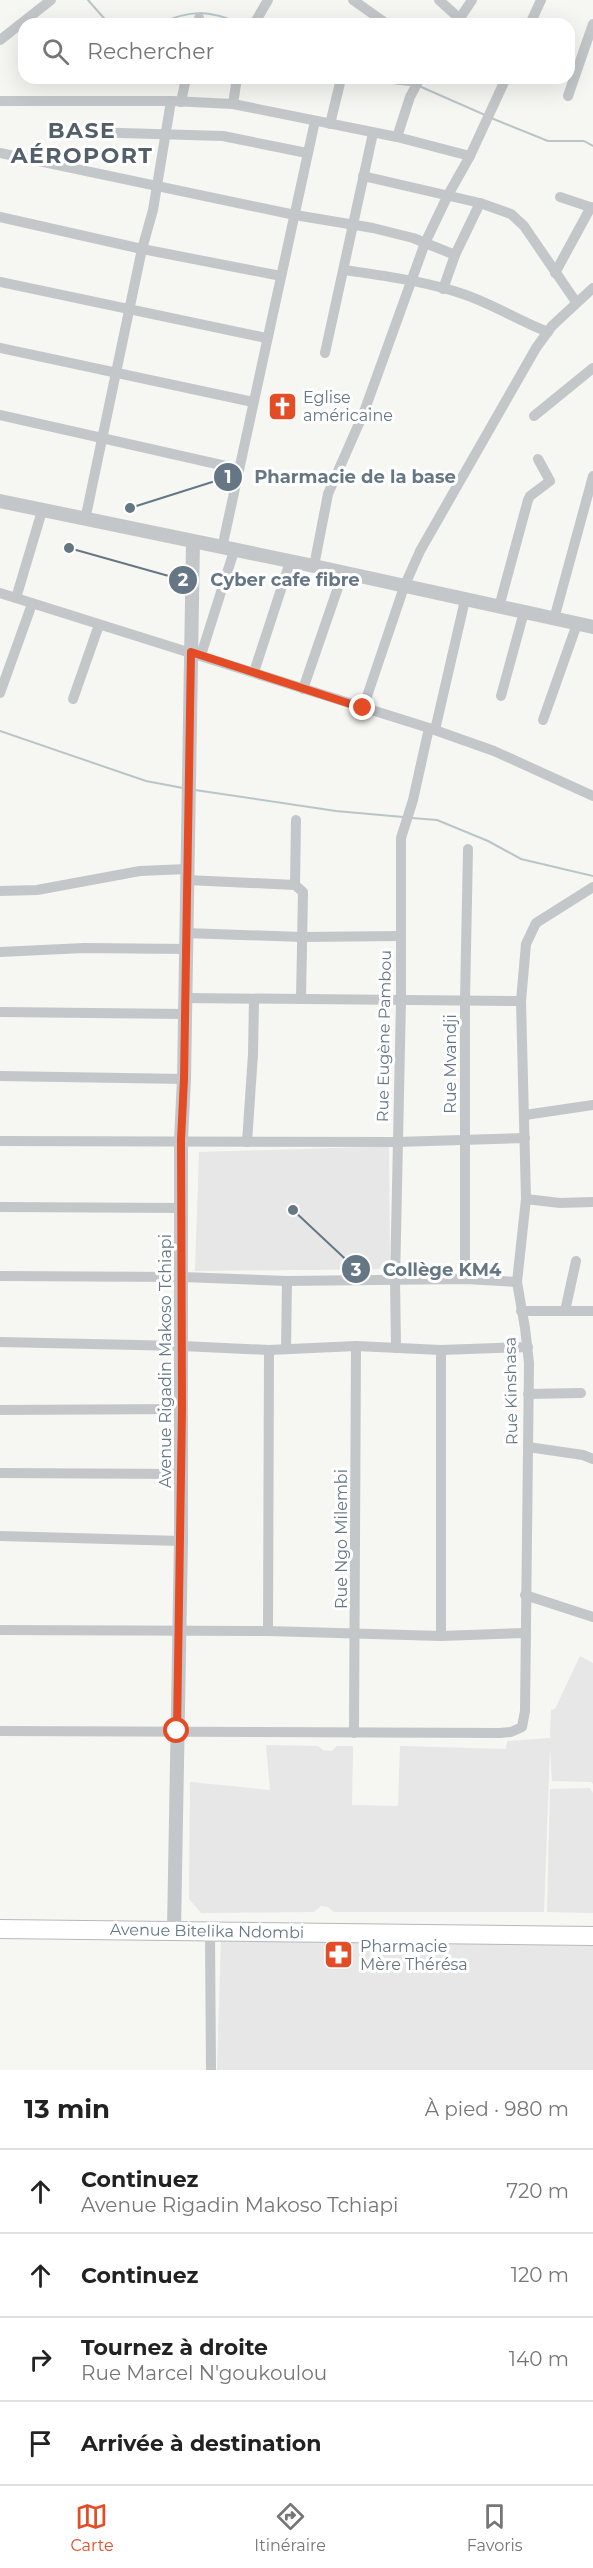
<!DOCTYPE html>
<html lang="fr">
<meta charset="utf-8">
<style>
:root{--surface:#fff;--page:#f6f6f6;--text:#222;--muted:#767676;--line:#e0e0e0;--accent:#e44c25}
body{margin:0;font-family:Montserrat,sans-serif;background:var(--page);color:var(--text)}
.stop{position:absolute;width:18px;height:18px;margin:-14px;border:4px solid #e44c25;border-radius:50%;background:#fff}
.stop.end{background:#e44c25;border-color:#fff;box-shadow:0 2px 6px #0008}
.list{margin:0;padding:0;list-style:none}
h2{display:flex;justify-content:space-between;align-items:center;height:78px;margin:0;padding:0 24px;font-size:26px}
h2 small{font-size:20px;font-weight:400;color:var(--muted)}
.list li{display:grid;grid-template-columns:39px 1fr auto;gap:18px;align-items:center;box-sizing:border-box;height:84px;padding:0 24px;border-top:2px solid var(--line)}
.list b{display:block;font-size:22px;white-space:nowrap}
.list p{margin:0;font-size:20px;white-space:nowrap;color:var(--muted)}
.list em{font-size:20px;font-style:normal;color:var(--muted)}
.icon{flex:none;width:33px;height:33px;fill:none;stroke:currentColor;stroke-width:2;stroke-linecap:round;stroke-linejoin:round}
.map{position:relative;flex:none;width:593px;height:2070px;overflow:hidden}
.search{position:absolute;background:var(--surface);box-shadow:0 6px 24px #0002;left:18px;right:18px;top:18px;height:66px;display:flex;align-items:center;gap:15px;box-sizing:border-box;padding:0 21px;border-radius:18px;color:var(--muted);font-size:22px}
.sheet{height:414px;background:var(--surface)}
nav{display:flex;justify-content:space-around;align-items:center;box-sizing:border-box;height:84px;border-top:2px solid var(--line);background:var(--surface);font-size:16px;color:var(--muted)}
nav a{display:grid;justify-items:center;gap:3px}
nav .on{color:var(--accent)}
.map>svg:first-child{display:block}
.built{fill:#e6e7e6}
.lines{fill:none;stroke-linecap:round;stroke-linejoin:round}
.stream{stroke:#b9c6c9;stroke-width:2}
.trunk-casing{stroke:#b6b9bc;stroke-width:20}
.minor{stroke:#c3c7ca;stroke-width:10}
.tertiary{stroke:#c3c7ca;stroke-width:14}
.trunk{stroke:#fff;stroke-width:18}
.route{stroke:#e44c25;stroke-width:8}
.labels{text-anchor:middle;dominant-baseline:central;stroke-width:6;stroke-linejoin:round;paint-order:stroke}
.poi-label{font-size:16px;fill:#657784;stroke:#fff;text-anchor:start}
.street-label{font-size:16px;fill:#657784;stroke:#fff}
.district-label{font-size:22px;font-weight:bold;letter-spacing:1.5px;fill:#535f69;stroke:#fff}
.leader{fill:none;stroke:#657784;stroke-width:2}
.callout-dot{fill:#657784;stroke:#fff;stroke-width:2}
.mark-label{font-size:18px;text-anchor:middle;font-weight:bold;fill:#fff}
.callout-label{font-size:18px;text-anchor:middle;font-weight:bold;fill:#657784;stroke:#fff;stroke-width:6;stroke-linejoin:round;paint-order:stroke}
</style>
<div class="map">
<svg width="593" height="2070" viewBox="0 0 593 2070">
<rect width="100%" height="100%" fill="#f6f6f2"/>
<g class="built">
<polygon points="369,1147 389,1147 390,1269 195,1271 199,1152"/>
<polygon points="580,1656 593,1663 593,1784 591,1782 552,1781 550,1747 544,1912 334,1912 328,1907 321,1906 314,1912 201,1913 189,1899 190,1782 270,1790 266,1745 318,1746 323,1750 332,1751 337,1746 353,1746 352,1805 398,1806 400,1746 506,1749 507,1741 550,1738 551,1710 555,1709"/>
<polygon points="590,1788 593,1793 593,1913 547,1912 550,1789"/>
<polygon points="221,1940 593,1943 593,2070 217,2070"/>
</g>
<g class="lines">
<g class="stream">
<polyline points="88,0 109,24"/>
<path d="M157,24C191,10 207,9 241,24"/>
<polyline points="380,78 391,83 410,85"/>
<polyline points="419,86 485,115"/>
<polyline points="491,118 548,141 584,141 593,146"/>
<polyline points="0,731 146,781 183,788"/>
<polyline points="195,790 336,811 403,817"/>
<polyline points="412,818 437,820 488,841 521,859 593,876"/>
</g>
<defs>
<polyline id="trunk" points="0,1929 593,1936"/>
</defs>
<use href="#trunk" class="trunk-casing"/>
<g class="minor">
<polyline points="353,0 387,24"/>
<polyline points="439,0 460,19"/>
<polyline points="198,24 199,18"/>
<polyline points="254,24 268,0"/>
<polyline points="456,24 472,0"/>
<polyline points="530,24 541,0"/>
<polyline points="0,40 51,0"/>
<polyline points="568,96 593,24"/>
<polyline points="0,101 171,101 233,104 397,137 470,156"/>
<polyline points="181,102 186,78"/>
<polyline points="233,104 237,78"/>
<polyline points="330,124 341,79"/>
<polyline points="87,132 223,136 307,153"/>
<polyline points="397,137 410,97 420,78"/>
<polyline points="0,153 295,215 373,228 413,238 455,255"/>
<polyline points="363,176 480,203 511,214 524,226 576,302"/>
<polyline points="560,197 593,208"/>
<polyline points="0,217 142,249 281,276"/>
<path d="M345,270C384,276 425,281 463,294C493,304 519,321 548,332"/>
<polyline points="555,273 591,207"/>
<polyline points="0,282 266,338"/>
<polyline points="443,289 455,255 480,203"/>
<polyline points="0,348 253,402"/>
<polyline points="325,353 373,133"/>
<polyline points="0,415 239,469"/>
<polyline points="534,416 593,368"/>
<polyline points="85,520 142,249 153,210 171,101"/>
<polyline points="222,548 315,121"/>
<polyline points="314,566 328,494 364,412 425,243 448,195 470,156 506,78"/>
<polyline points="0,593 429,728 494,751 593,796"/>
<polyline points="16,598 42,511"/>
<polyline points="499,607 528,500 530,496 550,481 538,459"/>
<polyline points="554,619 593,476"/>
<polyline points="201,655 234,551"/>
<polyline points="254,672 290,562"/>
<polyline points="303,689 343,573"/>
<polyline points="0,693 32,604"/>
<polyline points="501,696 524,612"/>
<polyline points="73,699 99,625"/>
<polyline points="363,708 404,587 420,551 536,348 552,326 593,288"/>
<polyline points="543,720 577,624"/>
<polyline points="435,730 465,600"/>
<polyline points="187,880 295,885 303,892 301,999"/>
<polyline points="295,885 296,820"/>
<polyline points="0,891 37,890 140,871 187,869"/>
<polyline points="185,933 302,937 400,936"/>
<polyline points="0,952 84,948 185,949"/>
<polyline points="185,998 521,1001"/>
<polyline points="0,1012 184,1014"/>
<polyline points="0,1076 184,1079"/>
<polyline points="525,1115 593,1105"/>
<polyline points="0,1141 397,1142 525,1138"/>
<polyline points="247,1142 253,1054 254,999"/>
<polyline points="526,1199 560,1203 593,1202"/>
<polyline points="0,1207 183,1208"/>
<polyline points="0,1276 182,1277 287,1281 465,1279 517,1282"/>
<polyline points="465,1279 465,1000 468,849"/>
<polyline points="521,1311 593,1311"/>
<polyline points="565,1311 576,1261"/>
<polyline points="0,1342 182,1346 269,1350 356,1346 441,1350 528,1347"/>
<polyline points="396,1348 395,1281 401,1000 401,838 413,800 429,728"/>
<polyline points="286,1349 287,1281"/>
<polyline points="528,1394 581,1393"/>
<polyline points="0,1410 182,1409"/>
<polyline points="528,1447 583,1455 593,1459"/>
<polyline points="0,1473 181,1474"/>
<polyline points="0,1536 181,1541"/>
<polyline points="525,1595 593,1617"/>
<polyline points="0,1630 268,1631 441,1636 525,1633"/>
<polyline points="268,1631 269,1350"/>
<polyline points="441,1636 441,1350"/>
<polyline points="0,1731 500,1733 511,1732 522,1727 525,1711 529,1363 525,1328 517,1282 526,1199 521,1001 526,944 536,923 593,887"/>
<polyline points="354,1733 356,1346"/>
<polyline points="210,1931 211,2070"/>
</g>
<g class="tertiary">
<polyline points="0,501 314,566 593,627"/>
<polyline points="174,1930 181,1541 181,1140 184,1079 193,542"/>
</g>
<use href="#trunk" class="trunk"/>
</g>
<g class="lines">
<polyline class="route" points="177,1731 182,1409 181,1140 184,1079 191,652 363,708"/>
</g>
<defs>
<symbol id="church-square" viewBox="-11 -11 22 22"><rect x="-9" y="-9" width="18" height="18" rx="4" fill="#e44c25" stroke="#fff"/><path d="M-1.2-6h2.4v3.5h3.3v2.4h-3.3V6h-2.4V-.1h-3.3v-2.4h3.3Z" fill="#fff"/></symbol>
<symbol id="pharmacy-square" viewBox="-11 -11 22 22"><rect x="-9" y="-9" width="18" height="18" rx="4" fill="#e44c25" stroke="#fff"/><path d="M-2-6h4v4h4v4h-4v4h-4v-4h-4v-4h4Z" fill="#fff"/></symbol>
</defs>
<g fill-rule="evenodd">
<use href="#church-square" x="266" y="390" width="33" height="33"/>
<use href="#pharmacy-square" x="322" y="1938" width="33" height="33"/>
</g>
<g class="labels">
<g class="poi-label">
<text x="303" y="397">Eglise<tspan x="303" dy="18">américaine</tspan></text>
<text x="360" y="1946">Pharmacie<tspan x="360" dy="18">Mère Thérésa</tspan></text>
</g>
<g class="street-label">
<text transform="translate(384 1036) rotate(-89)">Rue Eugène Pambou</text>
<text transform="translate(450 1064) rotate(-90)">Rue Mvandji</text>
<text transform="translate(165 1361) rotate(-90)">Avenue Rigadin Makoso Tchiapi</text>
<text transform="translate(511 1391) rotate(-91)">Rue Kinshasa</text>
<text transform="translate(341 1539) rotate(-90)">Rue Ngo Milembi</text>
<text transform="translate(207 1931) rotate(1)">Avenue Bitelika Ndombi</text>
</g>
<g class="district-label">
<text x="82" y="130">BASE<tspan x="82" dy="25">AÉROPORT</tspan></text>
</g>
</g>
<path class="leader" d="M130 508L228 477M69 548L183 580M293 1210L356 1269"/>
<g class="callout-dot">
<circle cx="130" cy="508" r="6"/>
<circle cx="69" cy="548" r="6"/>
<circle cx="293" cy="1210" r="6"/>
<circle cx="228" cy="477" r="15"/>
<circle cx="183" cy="580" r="15"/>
<circle cx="356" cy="1269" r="15"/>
</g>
<g class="mark-label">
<text x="228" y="483">1</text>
<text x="183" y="586">2</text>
<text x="356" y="1276">3</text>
</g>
<g class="callout-label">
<text x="355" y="483">Pharmacie de la base</text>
<text x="285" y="586">Cyber cafe fibre</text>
<text x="442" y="1276">Collège KM4</text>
</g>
</svg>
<div class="stop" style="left:177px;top:1731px"></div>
<div class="stop end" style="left:363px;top:708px"></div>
<div class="search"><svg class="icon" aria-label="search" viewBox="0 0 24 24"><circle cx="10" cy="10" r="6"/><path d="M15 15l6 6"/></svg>Rechercher</div>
</div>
<section class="sheet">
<h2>13 min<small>À pied · 980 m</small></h2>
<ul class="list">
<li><svg class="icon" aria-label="ahead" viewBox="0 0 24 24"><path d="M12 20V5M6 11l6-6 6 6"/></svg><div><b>Continuez</b><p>Avenue Rigadin Makoso Tchiapi</p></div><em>720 m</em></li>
<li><svg class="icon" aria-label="ahead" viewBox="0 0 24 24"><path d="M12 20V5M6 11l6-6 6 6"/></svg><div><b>Continuez</b></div><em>120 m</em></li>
<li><svg class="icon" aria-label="right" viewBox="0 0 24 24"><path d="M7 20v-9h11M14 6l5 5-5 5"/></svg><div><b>Tournez à droite</b><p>Rue Marcel N'goukoulou</p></div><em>140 m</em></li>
<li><svg class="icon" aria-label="arrive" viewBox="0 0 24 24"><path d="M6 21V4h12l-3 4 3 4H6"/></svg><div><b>Arrivée à destination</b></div></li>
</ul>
</section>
<nav>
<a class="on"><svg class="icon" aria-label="map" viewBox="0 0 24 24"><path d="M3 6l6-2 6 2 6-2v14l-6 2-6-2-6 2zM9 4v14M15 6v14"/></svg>Carte</a>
<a><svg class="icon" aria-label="directions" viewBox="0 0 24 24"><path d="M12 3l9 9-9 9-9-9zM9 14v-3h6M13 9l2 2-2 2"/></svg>Itinéraire</a>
<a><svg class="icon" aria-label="saved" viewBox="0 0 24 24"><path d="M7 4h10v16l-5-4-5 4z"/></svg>Favoris</a>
</nav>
